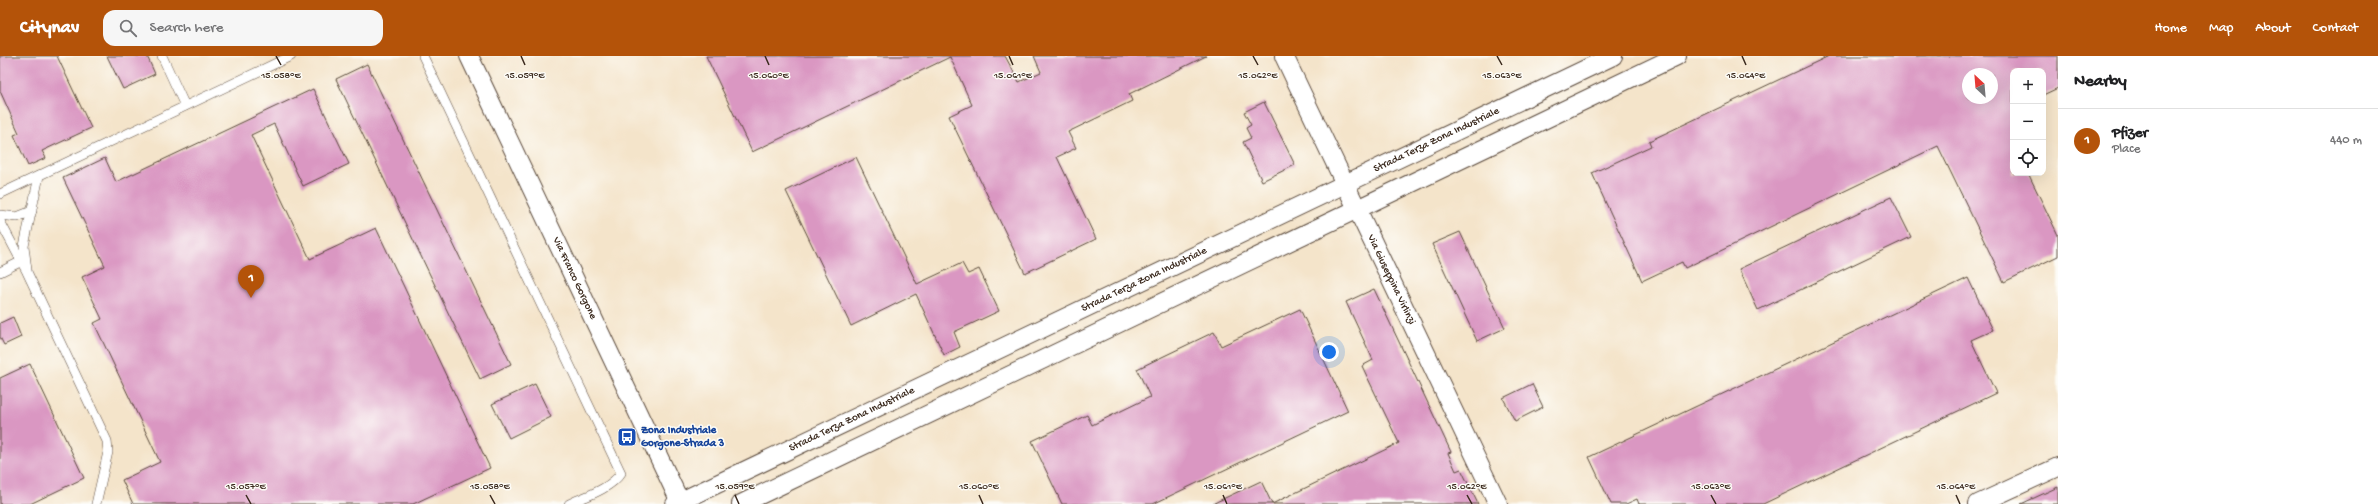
<!DOCTYPE html>
<meta charset="utf-8">
<style>
:root{--surface:#fff;--page:#f6f6f6;--text:#202124;--muted:#757577;--line:#e0e0e0;--accent:#b45309}
body{margin:0;font-family:"Gochi Hand",sans-serif;background:var(--page);color:var(--text)}
.controls{position:absolute;right:12px;top:12px;display:grid;overflow:hidden;border-radius:8px;box-shadow:0 4px 16px #0002}
.controls button{width:36px;height:36px;display:grid;place-items:center;padding:0;border:0;border-bottom:1px solid var(--line);background:var(--surface);color:var(--text);font:20px sans-serif}
.compass{position:absolute;left:1962px;top:12px;width:36px;height:36px;border-radius:50%;background:var(--surface);box-shadow:0 4px 16px #0002;rotate:334deg}
.you{position:absolute;left:1329px;top:296px;width:14px;height:14px;margin:-10px;border:3px solid #fff;border-radius:50%;background:#1a73e8;box-shadow:0 0 0 6px #1a73e833}
.badge{display:grid;place-items:center;width:26px;height:26px;border-radius:50%;background:var(--accent);color:#fff;font-size:13px;font-weight:700}
.pin{position:absolute;translate:-50% -33px;filter:drop-shadow(0 1px 2px #0008)}
.pin::after{content:'';position:absolute;top:21px;width:14px;height:12px;background:inherit;clip-path:polygon(0 0,100% 0,50% 100%)}
.list{margin:0;padding:0;list-style:none}
h2{display:flex;justify-content:space-between;align-items:center;height:52px;margin:0;padding:0 16px;font-size:17px}
h2 small{font-size:13px;font-weight:400;color:var(--muted)}
.list li{display:grid;grid-template-columns:26px 1fr auto;gap:12px;align-items:center;box-sizing:border-box;height:64px;padding:0 16px;border-top:1px solid var(--line)}
.list b{display:block;font-size:15px;white-space:nowrap}
.list p{margin:0;font-size:13px;white-space:nowrap;color:var(--muted)}
.list em{font-size:13px;font-style:normal;color:var(--muted)}
.icon{flex:none;width:22px;height:22px;fill:none;stroke:currentColor;stroke-width:2;stroke-linecap:round;stroke-linejoin:round}
.map{position:relative;flex:none;width:2058px;height:448px;overflow:hidden}
header{display:flex;align-items:center;gap:24px;box-sizing:border-box;height:56px;padding:0 20px;background:var(--accent);color:#fff}
header strong{font-size:19px}
nav{display:flex;gap:22px;margin-inline-start:auto;font-size:14px}
.search{width:280px;height:36px;background:var(--page);display:flex;align-items:center;gap:10px;box-sizing:border-box;padding:0 14px;border-radius:12px;color:var(--muted);font-size:15px}
main{display:flex}
aside{flex:1;background:var(--surface)}
.map>svg:first-child{display:block}
.building{fill:#da97c2;fill-rule:evenodd}
.lines{fill:none;stroke-linecap:round;stroke-linejoin:round}
.lane-casing{stroke:#574638;stroke-width:10}
.street-casing{stroke:#574638;stroke-width:20}
.lane{stroke:#fff;stroke-width:9}
.street{stroke:#fff;stroke-width:18}
.ticks{fill:none;stroke:#3b2a1e;stroke-width:1.5}
.labels{text-anchor:middle;dominant-baseline:central;stroke-width:3;stroke-linejoin:round;paint-order:stroke}
.street-label{font-size:11px;fill:#3b2a1e;stroke:#fdfcf7}
.transit-label{font-size:11px;font-weight:bold;fill:#164399;stroke:#fdfcf7;text-anchor:start}
.ticks-label{font-size:10px;text-anchor:middle;fill:#3b2a1e;stroke:#fdfcf7;stroke-width:3;stroke-linejoin:round;paint-order:stroke}
</style>
<header>
<strong>Citynav</strong>
<div class="search"><svg class="icon" aria-label="search" viewBox="0 0 24 24"><circle cx="10" cy="10" r="6"/><path d="M15 15l6 6"/></svg>Search here</div>
<nav><a>Home</a><a>Map</a><a>About</a><a>Contact</a></nav>
</header>
<main>
<div class="map">
<svg width="2058" height="448" viewBox="0 0 2058 448">
<rect width="100%" height="100%" fill="#fdfcf7"/>
<filter id="ink" filterUnits="userSpaceOnUse"><feTurbulence type="fractalNoise" baseFrequency=".025" numOctaves="2"/><feDisplacementMap in="SourceGraphic" scale="8" xChannelSelector="R" yChannelSelector="G"/><feConvolveMatrix kernelMatrix="1 2 1 2 8 2 1 2 1" color-interpolation-filters="sRGB"/></filter>
<filter id="wash" filterUnits="userSpaceOnUse"><feTurbulence type="fractalNoise" baseFrequency=".012" numOctaves="4" result="noise"/><feDisplacementMap in="SourceGraphic" scale="16" xChannelSelector="R" yChannelSelector="G"/><feGaussianBlur stdDeviation="0.9" result="paint"/><feColorMatrix in="noise" values="0 0 0 0 0 0 0 0 0 0 0 0 0 0 0 0 0 1.4 0 .05"/><feComposite in="paint" operator="in"/></filter>
<g filter="url(#wash)">
<rect width="100%" height="100%" fill="#f4e4ca"/>
<g id="blocks">
<g class="building">
<polygon points="0,0 57,0 91,72 42,95 46,102 28,110 14,79 19,77 0,35"/>
<polygon points="107,0 147,0 155,18 123,33"/>
<polygon points="706,0 1005,0 1019,26 1041,16 1034,0 1206,0 1129,38 1132,45 1068,76 1076,92 1057,101 1096,183 1025,217 949,60 972,49 950,1 752,96"/>
<path d="M1829,0H2058V32L2043,39V15H2013V117H2028L2058,179V200L2004,226L1938,90L1685,212L1682,206L1642,225L1592,117L1651,90L1649,85ZM1968,18H1992V42H1968Z"/>
<polygon points="367,8 511,308 480,323 336,23"/>
<polygon points="313,33 349,108 303,130 274,68 251,79 310,203 376,172 490,412 413,448 133,448 122,424 160,406 94,267 102,263 82,221 105,210 63,122 105,102 116,126"/>
<polygon points="1264,46 1295,109 1262,125 1243,86 1251,82 1246,72 1251,69 1244,56"/>
<polygon points="856,101 917,228 962,207 968,218 979,213 999,255 954,276 960,291 944,299 916,238 851,270 786,135"/>
<polygon points="1891,141 1911,181 1758,254 1739,213"/>
<polygon points="1460,176 1505,272 1477,285 1432,188"/>
<polygon points="1968,222 1993,274 1971,284 1996,337 1763,448 1639,448 1637,443 1626,448 1611,448 1589,401"/>
<polygon points="1374,233 1451,396 1448,397 1456,415 1461,413 1478,448 1212,448 1261,425 1272,448 1399,387 1362,310 1373,304 1346,246"/>
<polygon points="1300,253 1348,355 1153,448 1062,448 1032,385 1087,359 1092,369 1150,341 1137,313 1214,276 1221,290"/>
<polygon points="13,261 21,281 4,289 0,281 0,267"/>
<polygon points="30,308 84,422 30,448 0,448 0,322"/>
<polygon points="535,328 551,361 509,382 492,348"/>
<polygon points="1532,328 1543,351 1515,365 1503,342"/>
<polygon points="2058,431 2058,448 2021,448"/>
</g>
</g>
</g>
<g filter="url(#ink)">
<use href="#blocks" fill-opacity="0" stroke="#574638" stroke-width="1"/>
<g class="lines">
<defs>
<g id="lane">
<polyline points="162,0 185,50"/>
<path d="M423,0L621,417C610,433 586,440 569,448"/>
<polyline points="0,138 291,0"/>
<polyline points="0,159 17,161 32,155"/>
<polyline points="0,165 27,216 107,385 108,396 96,448"/>
<polyline points="27,214 24,190 39,120"/>
<polyline points="0,216 20,206"/>
</g>
<g id="street">
<path id="s1" d="M469,0L681,448"/>
<path id="s2" d="M1284,0L1498,448"/>
<path id="s3" d="M675,448L1613,0"/>
<polyline points="741,448 1677,0"/>
<polyline points="1978,448 2058,411"/>
</g>
</defs>
<use href="#lane" class="lane-casing"/>
<use href="#street" class="street-casing"/>
<use href="#lane" class="lane"/>
<use href="#street" class="street"/>
</g>
</g>
<path class="ticks" d="M276,0L281,9M521,0L525,9M765,0L769,9M1009,0L1013,9M1253,0L1258,9M1497,0L1502,9M1742,0L1746,9M246,439L251,448M490,439L495,448M735,439L739,448M979,439L983,448M1223,439L1227,448M1467,439L1472,448M1711,439L1716,448M1956,439L1960,448"/>
<defs>
<symbol id="bus-square" viewBox="-11 -11 22 22"><rect x="-9" y="-9" width="18" height="18" rx="4" fill="#1a4fb4" stroke="#fdfcf7"/><path d="M-5-6H5V4H4V6H2V4H-2V6H-4V4H-5ZM-3.5-4V0h7V-4ZM-3.5 1.2v1.5H-2V1.2ZM2 1.2v1.5H3.5V1.2Z" fill="#fff"/></symbol>
</defs>
<g fill-rule="evenodd">
<use href="#bus-square" x="616" y="370" width="22" height="22"/>
</g>
<g class="labels">
<g class="street-label">
<text stroke="none"><textPath href="#s3" startOffset="844">Strada Terza Zona Industriale</textPath></text>
<text stroke="none"><textPath href="#s1" startOffset="246">Via Franco Gorgone</textPath></text>
<text stroke="none"><textPath href="#s3" startOffset="520">Strada Terza Zona Industriale</textPath></text>
<text stroke="none"><textPath href="#s2" startOffset="248">Via Giuseppina Virlinzi</textPath></text>
<text stroke="none"><textPath href="#s3" startOffset="196">Strada Terza Zona Industriale</textPath></text>
</g>
<g class="transit-label">
<text x="641" y="375">Zona Industriale<tspan x="641" dy="13">Gorgone-Strada 3</tspan></text>
</g>
</g>
<g class="ticks-label">
<text x="281" y="22">15.058°E</text>
<text x="525" y="22">15.059°E</text>
<text x="769" y="22">15.060°E</text>
<text x="1013" y="22">15.061°E</text>
<text x="1746" y="22">15.064°E</text>
<text x="1258" y="22">15.062°E</text>
<text x="1502" y="22">15.063°E</text>
<text x="246" y="433">15.057°E</text>
<text x="490" y="433">15.058°E</text>
<text x="735" y="433">15.059°E</text>
<text x="979" y="433">15.060°E</text>
<text x="1223" y="433">15.061°E</text>
<text x="1467" y="433">15.062°E</text>
<text x="1711" y="433">15.063°E</text>
<text x="1956" y="433">15.064°E</text>
</g>
</svg>
<div class="controls">
<button>+</button>
<button>−</button>
<button><svg class="icon" aria-label="locate" viewBox="0 0 24 24"><circle cx="12" cy="12" r="6"/><path d="M12 2v4M12 18v4M2 12h4M18 12h4"/></svg></button>
</div>
<svg class="compass" viewBox="-18 -18 36 36"><path d="M0-13l5 13h-10z" fill="#e53935"/><path d="M0 13l5-13h-10z" fill="#757577"/></svg>
<div class="you"></div>
<div class="pin badge" style="left:251px;top:242px">1</div>
</div>
<aside>
<h2>Nearby<small></small></h2>
<ul class="list">
<li><span class="badge">1</span><div><b>Pfizer</b><p>Place</p></div><em>440 m</em></li>
</ul>
</aside>
</main>
